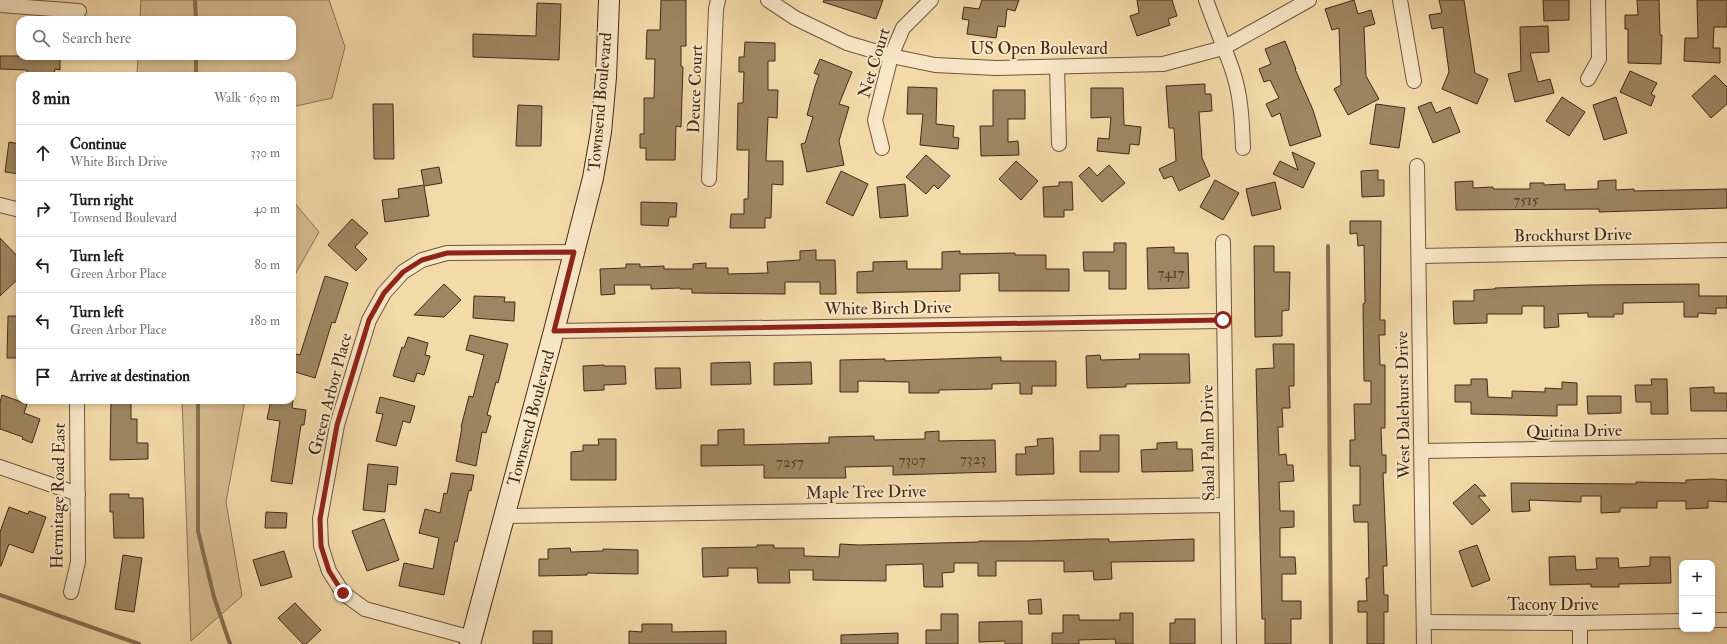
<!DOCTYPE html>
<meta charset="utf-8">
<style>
:root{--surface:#fff;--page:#f6f6f6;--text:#202124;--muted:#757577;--line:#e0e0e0}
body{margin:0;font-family:"IM FELL Double Pica",serif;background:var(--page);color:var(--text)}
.controls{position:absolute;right:12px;bottom:12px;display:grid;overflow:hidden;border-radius:8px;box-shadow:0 2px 6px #0003}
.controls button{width:36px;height:36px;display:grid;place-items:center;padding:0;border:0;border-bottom:1px solid var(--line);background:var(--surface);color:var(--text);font:20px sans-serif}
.stop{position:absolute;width:12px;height:12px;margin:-9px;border:3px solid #8f2418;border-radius:50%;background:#fff}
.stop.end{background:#8f2418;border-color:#fff;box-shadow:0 1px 4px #0008}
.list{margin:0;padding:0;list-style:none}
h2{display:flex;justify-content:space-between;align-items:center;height:52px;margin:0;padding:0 16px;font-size:17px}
h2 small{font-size:13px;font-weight:400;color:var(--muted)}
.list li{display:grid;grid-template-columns:26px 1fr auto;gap:12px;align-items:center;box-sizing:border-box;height:56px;padding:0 16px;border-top:1px solid var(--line)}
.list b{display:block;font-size:15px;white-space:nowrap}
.list p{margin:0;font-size:13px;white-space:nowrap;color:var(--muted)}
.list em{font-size:13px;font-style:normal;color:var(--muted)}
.icon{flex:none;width:22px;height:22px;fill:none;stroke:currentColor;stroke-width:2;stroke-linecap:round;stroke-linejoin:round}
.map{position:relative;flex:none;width:1727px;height:644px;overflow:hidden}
.search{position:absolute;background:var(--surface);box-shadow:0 2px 6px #0003;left:16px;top:16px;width:280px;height:44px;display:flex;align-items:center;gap:10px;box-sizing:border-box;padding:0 14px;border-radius:12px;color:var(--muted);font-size:15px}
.panel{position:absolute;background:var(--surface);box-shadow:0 2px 6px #0003;left:16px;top:72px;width:280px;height:332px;border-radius:12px}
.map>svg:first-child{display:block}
.green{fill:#d6bc90;stroke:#8c7353}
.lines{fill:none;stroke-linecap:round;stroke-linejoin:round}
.stream{stroke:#887050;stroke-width:4}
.building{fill:#9f8662;stroke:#422a16}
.street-casing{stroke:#6e563b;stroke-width:16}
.secondary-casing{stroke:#422a16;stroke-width:22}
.street{stroke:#f8e7c7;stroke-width:14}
.secondary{stroke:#f8e7c7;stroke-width:20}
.route{stroke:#8f2418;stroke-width:5}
.labels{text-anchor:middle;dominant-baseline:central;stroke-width:4;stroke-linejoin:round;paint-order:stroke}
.number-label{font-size:15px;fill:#594129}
.street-label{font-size:17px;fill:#422a16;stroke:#f8e7c7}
</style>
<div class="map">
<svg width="1727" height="644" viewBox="0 0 1727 644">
<rect width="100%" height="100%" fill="#f4daa9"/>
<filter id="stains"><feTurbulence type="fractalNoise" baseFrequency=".005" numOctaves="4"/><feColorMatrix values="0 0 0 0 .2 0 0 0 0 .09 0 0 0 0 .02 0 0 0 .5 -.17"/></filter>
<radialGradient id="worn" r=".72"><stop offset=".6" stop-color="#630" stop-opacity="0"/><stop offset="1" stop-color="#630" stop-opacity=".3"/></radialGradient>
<g class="green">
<polygon points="141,0 329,0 345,47 332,98 292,107 292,76 137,76 138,56 292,56 292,20 140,20"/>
<polygon points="292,200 319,232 292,280"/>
<polygon points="182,400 245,400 226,502 242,596 191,641"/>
</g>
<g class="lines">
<g class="stream">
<polyline points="195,0 196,20"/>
<polyline points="196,56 196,76"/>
<polyline points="1328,246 1331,644"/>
<polyline points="198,400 198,531 214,597 230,644"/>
<polyline points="0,595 139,644"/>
</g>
</g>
<g class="building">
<polygon points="661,0 686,0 686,46 681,46 681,66 683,67 681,127 676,126 675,160 646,160 646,148 640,148 640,134 644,134 644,98 654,98 655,59 646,59 647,30 660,30"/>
<polygon points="824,0 883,0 876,19 823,2"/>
<polygon points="982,0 1019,0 1015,11 1007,9 1005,27 998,26 996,38 967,34 969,20 962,19 964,7 979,9"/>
<polygon points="1137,0 1172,0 1177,16 1168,19 1170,25 1137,36 1130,16 1139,13"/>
<polygon points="1354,0 1358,14 1371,10 1375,24 1364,27 1366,76 1379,99 1348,115 1334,89 1341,85 1339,28 1332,30 1325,9"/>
<polygon points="1439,0 1464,0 1475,73 1488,79 1477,104 1442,89 1449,72 1443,27 1432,29 1429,15 1442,13"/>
<polygon points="1543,0 1569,0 1569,20 1544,21"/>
<polygon points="1637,0 1659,0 1660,35 1662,35 1661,64 1628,63 1628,29 1625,29 1625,15 1638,15"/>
<polygon points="1697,0 1727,0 1727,27 1714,27 1713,48 1720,48 1720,63 1684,61 1685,38 1698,38"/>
<polygon points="537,3 561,4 559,60 473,57 473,34 536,36"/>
<polygon points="1548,26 1549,52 1530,53 1538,82 1550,79 1554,93 1515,102 1508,74 1521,71 1520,27"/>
<polygon points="1285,41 1296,69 1295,69 1313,110 1321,136 1290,146 1280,113 1272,117 1266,104 1279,98 1270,80 1264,82 1259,69 1271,64 1265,49"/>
<polygon points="745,42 775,43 775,61 768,61 768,90 778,90 777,118 768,117 766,161 783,161 783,185 772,184 771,218 765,218 765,228 730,228 731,214 744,214 744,199 748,199 749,150 737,150 738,103 743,103 744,72 739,72 739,57 744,57"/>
<polygon points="0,56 60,56 60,70 55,69 54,76 27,76 27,70 0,69"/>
<polygon points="820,59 852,72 839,104 849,107 839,141 844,165 807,172 801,144 805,143 813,117 807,115 815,86 819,75 814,73"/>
<polygon points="1630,71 1657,83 1651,94 1655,96 1651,106 1620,92"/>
<polygon points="1715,75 1727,87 1727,104 1711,118 1692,96"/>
<polygon points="1205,84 1205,94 1211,94 1212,111 1199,112 1202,158 1210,176 1179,191 1172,176 1164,179 1159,169 1176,161 1174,128 1169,128 1166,86"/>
<polygon points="908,87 937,88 936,124 954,126 953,137 959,138 958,149 920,145 923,114 907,114"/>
<polygon points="1091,88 1123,88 1124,125 1141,127 1139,145 1130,144 1129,154 1097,151 1098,138 1109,139 1111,117 1091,118"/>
<polygon points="993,90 1025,90 1025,119 1008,119 1008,142 1018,141 1019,155 981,156 980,126 993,126"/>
<polygon points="1562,97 1585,112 1569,136 1546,121"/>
<polygon points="1616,97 1627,133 1604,140 1593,105"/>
<polygon points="1431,102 1436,113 1450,107 1460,132 1433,143 1418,107"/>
<polygon points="373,104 393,104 394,159 374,159"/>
<polygon points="1376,104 1405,108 1399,148 1370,144"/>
<polygon points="518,105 542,106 541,146 516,146"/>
<polygon points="9,142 20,144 20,174 5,172"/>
<polygon points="1292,152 1315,163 1303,188 1273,174 1280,161 1298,170"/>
<polygon points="926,155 950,176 938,189 934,185 926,194 906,177"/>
<polygon points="1016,161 1038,181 1021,200 999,179"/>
<polygon points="1109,165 1125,183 1102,202 1079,176 1089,167 1097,176"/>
<polygon points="439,167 442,183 424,186 429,216 385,222 382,200 399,198 398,189 424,185 421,170"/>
<polygon points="1378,170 1378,180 1384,180 1384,196 1362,197 1361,171"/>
<polygon points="841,171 868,184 853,216 826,203"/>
<polygon points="1215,180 1239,193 1223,220 1200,207"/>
<polygon points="1616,180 1616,190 1634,189 1634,191 1727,189 1727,208 1599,212 1599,209 1456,210 1455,182 1473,181 1473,188 1493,187 1493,189 1530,189 1530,183 1544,183 1544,185 1565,184 1565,190 1598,189 1598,181"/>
<polygon points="1059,182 1072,182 1073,210 1064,210 1064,217 1044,217 1043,187 1059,186"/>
<polygon points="1275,182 1281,209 1252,216 1246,189"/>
<polygon points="905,184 908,216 880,218 877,187"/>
<polygon points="641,202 677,203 676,217 669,217 668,226 641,225"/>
<polygon points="352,219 368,233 355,247 367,259 356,271 328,245"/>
<polygon points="1350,221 1381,221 1380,320 1385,320 1385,335 1379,335 1380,365 1385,365 1385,428 1381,428 1382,455 1386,455 1386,473 1383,473 1387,566 1383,566 1384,595 1388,595 1388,612 1384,612 1384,644 1367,644 1367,612 1358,612 1358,601 1367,601 1366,578 1369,578 1368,522 1354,522 1353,505 1360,505 1360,466 1350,466 1350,440 1355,440 1354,404 1371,404 1371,381 1364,381 1363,304 1365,303 1364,245 1358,246 1357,233 1350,234"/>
<polygon points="0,238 20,259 20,277 0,296"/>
<polygon points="1114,243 1126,243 1126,289 1109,289 1109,271 1084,271 1083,252 1114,252"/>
<polygon points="1254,246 1274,246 1274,272 1290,272 1289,310 1282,311 1282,336 1255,337"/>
<polygon points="1174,247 1174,253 1188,253 1189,288 1148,289 1147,248"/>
<polygon points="816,250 816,260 835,260 836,294 820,294 820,282 785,282 785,294 692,293 692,289 680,289 680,288 651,289 651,285 614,285 615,294 601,295 600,269 626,268 626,264 640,264 640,267 664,266 664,269 693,269 693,264 706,263 706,268 728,268 728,274 768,273 767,262 800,260 800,251"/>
<polygon points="960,251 960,254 1015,253 1015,255 1046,255 1046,269 1069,269 1069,291 999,291 999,273 960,274 960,291 857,293 857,272 873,271 873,262 907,261 907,269 942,269 942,252"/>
<polygon points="325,276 348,283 335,323 332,322 315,378 292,371 292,353 300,355"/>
<polygon points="444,284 461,300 444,317 414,315"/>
<polygon points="1699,284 1699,296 1727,296 1727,308 1716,308 1716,314 1698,313 1698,317 1684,317 1684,302 1623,303 1623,314 1614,314 1614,317 1588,317 1588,313 1558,314 1559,327 1544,328 1544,306 1522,306 1522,314 1487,314 1487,323 1454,324 1453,301 1474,301 1474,290 1495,289 1495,288 1588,285"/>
<polygon points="474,296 505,297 504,302 515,302 514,321 473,318"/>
<polygon points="8,316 20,316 20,358 7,358"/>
<polygon points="470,335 508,344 498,383 496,382 487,415 491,416 486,433 482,432 476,466 456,461 462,427 461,427 469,396 473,397 484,355 466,350"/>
<polygon points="408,337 428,343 425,355 430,356 424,375 417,373 414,382 393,376 402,347 404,348"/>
<polygon points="1273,344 1294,344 1294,386 1289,386 1290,408 1282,408 1283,427 1278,427 1279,455 1286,454 1287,465 1293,465 1294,481 1279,482 1280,511 1294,511 1294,527 1280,528 1280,557 1295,557 1296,574 1282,574 1282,601 1301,601 1301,619 1291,619 1291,644 1265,644 1265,619 1262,619 1256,369 1274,368"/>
<polygon points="1139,354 1189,354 1190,383 1126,384 1126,387 1087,388 1086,356 1100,355 1101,360 1140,359"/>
<polygon points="1001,357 1001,361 1056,361 1056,386 1032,386 1032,394 1020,394 1020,383 992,384 992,389 939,390 939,393 909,393 909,382 858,381 858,392 840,392 840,360 885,359 885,361"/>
<polygon points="750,362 751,384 711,385 711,363"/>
<polygon points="811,362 812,384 774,385 774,363"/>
<polygon points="604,365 604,366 625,366 626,384 604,385 604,390 584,391 583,366"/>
<polygon points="655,368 680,368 681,388 656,389"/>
<polygon points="1471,379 1487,379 1488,397 1512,398 1512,391 1545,392 1545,388 1562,389 1562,382 1577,383 1577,405 1557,405 1557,416 1471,414 1471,402 1455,402 1455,385 1471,385"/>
<polygon points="1651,379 1667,379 1668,414 1651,414 1651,402 1636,402 1635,385 1652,385"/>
<polygon points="1714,387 1714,393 1727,393 1727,411 1691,411 1690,388"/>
<polygon points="2,395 27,404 24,413 40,419 32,443 22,439 23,437 0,429 0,402"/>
<polygon points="1587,396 1621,396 1621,413 1588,414"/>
<polygon points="380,397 415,406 410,423 403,421 396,446 376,441 383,414 376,413"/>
<polygon points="111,400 131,400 131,419 137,419 137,443 148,443 148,459 110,460"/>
<polygon points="271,400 293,400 292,408 306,410 304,425 301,425 292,484 271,481 280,421 267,419"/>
<polygon points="744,429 744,445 829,443 829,437 874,436 874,440 925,439 925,432 939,431 939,441 995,440 996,472 893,475 893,466 845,467 846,478 764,478 764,465 701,466 701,445 718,445 718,430"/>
<polygon points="1100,435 1119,435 1119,472 1080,472 1080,451 1100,451"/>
<polygon points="1053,438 1054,474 1016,475 1016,454 1026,454 1025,447 1038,446 1037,439"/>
<polygon points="598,439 616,439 616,480 571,480 571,452 583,451 583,445 599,445"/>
<polygon points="1177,442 1177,449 1192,449 1193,471 1142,472 1141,450 1157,449 1157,443"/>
<polygon points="368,464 398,467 396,485 388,484 385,512 363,510"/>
<polygon points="451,473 474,475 471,491 469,490 457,542 455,541 444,595 399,586 404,563 433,569 439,538 419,533 425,509 440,513 444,493 447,494"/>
<polygon points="1713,479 1727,480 1727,502 1708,501 1708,508 1686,509 1686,501 1657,501 1657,508 1620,508 1620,512 1601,513 1601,496 1581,496 1581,502 1529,500 1530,511 1512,512 1511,483 1636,484 1636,482 1686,483 1686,480"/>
<polygon points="1475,484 1486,496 1478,496 1490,510 1472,525 1453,503"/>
<polygon points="110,494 129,494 129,498 143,498 144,538 114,538 113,512 110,512"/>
<polygon points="9,507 28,514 29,511 46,517 33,553 9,544 1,566 0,566 0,532"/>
<polygon points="266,512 287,513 286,528 265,528"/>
<polygon points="384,519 399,560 367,571 352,531"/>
<polygon points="1093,539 1109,539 1109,542 1194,539 1194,561 1111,562 1112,579 1094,580 1093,571 1064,572 1064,561 996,561 996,576 978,576 978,563 954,563 954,572 942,573 943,587 924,587 923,564 886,565 886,581 813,580 813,570 789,570 790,583 758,583 757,568 728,568 728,576 703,577 702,548 757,547 757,545 774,545 774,548 804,548 804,556 839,557 840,544 859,545 979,542 979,541 1032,541"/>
<polygon points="1477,545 1490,580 1472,587 1459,551"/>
<polygon points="570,548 571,552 603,551 603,549 638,550 638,574 587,573 587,575 539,576 539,559 548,559 548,549"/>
<polygon points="284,551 292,577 261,586 253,560"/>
<polygon points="123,555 142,558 134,612 115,609"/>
<polygon points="1575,556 1576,570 1597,569 1596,558 1618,558 1619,568 1650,566 1650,557 1670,557 1671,583 1619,584 1619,587 1591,587 1591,584 1550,585 1549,557"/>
<polygon points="1041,599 1042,614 1029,614 1028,600"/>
<polygon points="295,603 321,630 306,644 303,644 278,618"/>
<polygon points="1120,613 1133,613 1133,644 1116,644 1115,639 1079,640 1079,644 1052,644 1052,633 1063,633 1063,615 1079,615 1079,620 1120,620"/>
<polygon points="941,614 958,614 958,644 926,644 926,630 941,630"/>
<polygon points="1175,619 1195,619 1195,644 1170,644 1170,623 1175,623"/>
<polygon points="1022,621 1022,644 1005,644 1005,641 979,642 979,622"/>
<polygon points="642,624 672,624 672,632 726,631 726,644 629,644 629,631 642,632"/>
<rect x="533" y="631" width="19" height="13"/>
<polygon points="898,633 898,644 841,644 841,635"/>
</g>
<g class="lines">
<defs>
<g id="street">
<polyline points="768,0 795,18 847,43 891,56 935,65 996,68 1163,64 1223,48 1309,0"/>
<path d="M1206,0C1214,23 1224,46 1232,69C1241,94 1242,121 1243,148"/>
<polyline points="1400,0 1414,81"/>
<polyline points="0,5 79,11"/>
<polyline points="1057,67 1059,144"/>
<polyline points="1588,79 1599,59 1598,0"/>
<polyline points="882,148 875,120 891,56 903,28 931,0"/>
<polyline points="1417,166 1424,644"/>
<polyline points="709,179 716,9 718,0"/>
<polyline points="0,205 20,210"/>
<polyline points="1223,242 1229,644"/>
<polyline points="1419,256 1727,250"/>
<polyline points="554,331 1223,321"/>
<polyline points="1422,451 1727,446"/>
<polyline points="0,467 78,494"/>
<polyline points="505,516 1227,505"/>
<polyline points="71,592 78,562 77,400"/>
<polyline points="1712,620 1727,620"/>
<polyline points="1424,622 1580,623 1682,621"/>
<polyline points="1580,623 1580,644"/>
<polyline points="472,638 365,609 343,593 329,571 321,546 320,519 337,425 369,320 384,293 403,272 422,260 447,253 574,252"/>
</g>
<polyline id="secondary" points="470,644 554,331 593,178 601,132 606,77 609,0"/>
</defs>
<use href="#street" class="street-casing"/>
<use href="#secondary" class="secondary-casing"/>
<use href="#street" class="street"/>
<use href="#secondary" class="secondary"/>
</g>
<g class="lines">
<polyline class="route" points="343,593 329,571 321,546 320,519 337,425 369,320 384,293 403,272 422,260 447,253 574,252 554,331 1223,320"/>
</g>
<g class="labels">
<g class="number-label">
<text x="1526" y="200">7515</text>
<text x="1171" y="273">7417</text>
<text x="973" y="459">7323</text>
<text x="912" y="460">7307</text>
<text x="790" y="462">7257</text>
</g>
<g class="street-label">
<text x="1039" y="48">US Open Boulevard</text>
<text transform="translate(874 63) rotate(-73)">Net Court</text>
<text transform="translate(695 89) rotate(-88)">Deuce Court</text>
<text transform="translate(600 102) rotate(-85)">Townsend Boulevard</text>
<text transform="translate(1573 235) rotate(-1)">Brockhurst Drive</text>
<text transform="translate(888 308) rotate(-1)">White Birch Drive</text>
<text transform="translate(330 394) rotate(-75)">Green Arbor Place</text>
<text transform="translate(1403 405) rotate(-91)">West Dalehurst Drive</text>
<text transform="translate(531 418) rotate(-75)">Townsend Boulevard</text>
<text transform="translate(1574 431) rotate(-1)">Quitina Drive</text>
<text transform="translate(1208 443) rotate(-91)">Sabal Palm Drive</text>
<text transform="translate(866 492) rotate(-1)">Maple Tree Drive</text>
<text transform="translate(58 496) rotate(-89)">Hermitage Road East</text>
<text x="1553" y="604">Tacony Drive</text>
</g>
</g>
<rect width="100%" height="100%" filter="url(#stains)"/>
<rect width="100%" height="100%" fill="url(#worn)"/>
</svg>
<div class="controls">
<button>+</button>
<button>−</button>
</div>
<div class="stop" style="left:1223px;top:320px"></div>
<div class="stop end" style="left:343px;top:593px"></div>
<div class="search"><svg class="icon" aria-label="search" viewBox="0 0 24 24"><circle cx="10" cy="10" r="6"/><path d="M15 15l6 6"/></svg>Search here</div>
<section class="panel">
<h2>8 min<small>Walk · 630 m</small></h2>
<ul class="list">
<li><svg class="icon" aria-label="ahead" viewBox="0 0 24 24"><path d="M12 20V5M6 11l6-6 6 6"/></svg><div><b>Continue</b><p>White Birch Drive</p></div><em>330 m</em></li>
<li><svg class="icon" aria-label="right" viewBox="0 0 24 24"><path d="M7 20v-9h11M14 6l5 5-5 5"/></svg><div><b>Turn right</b><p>Townsend Boulevard</p></div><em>40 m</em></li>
<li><svg class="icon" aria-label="left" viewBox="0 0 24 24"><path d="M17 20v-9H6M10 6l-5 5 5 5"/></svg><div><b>Turn left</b><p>Green Arbor Place</p></div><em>80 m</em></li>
<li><svg class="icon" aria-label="left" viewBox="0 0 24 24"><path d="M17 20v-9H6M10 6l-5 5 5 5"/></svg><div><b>Turn left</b><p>Green Arbor Place</p></div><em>180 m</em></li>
<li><svg class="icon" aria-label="arrive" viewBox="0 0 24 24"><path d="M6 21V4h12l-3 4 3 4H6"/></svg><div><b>Arrive at destination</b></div></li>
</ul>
</section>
</div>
